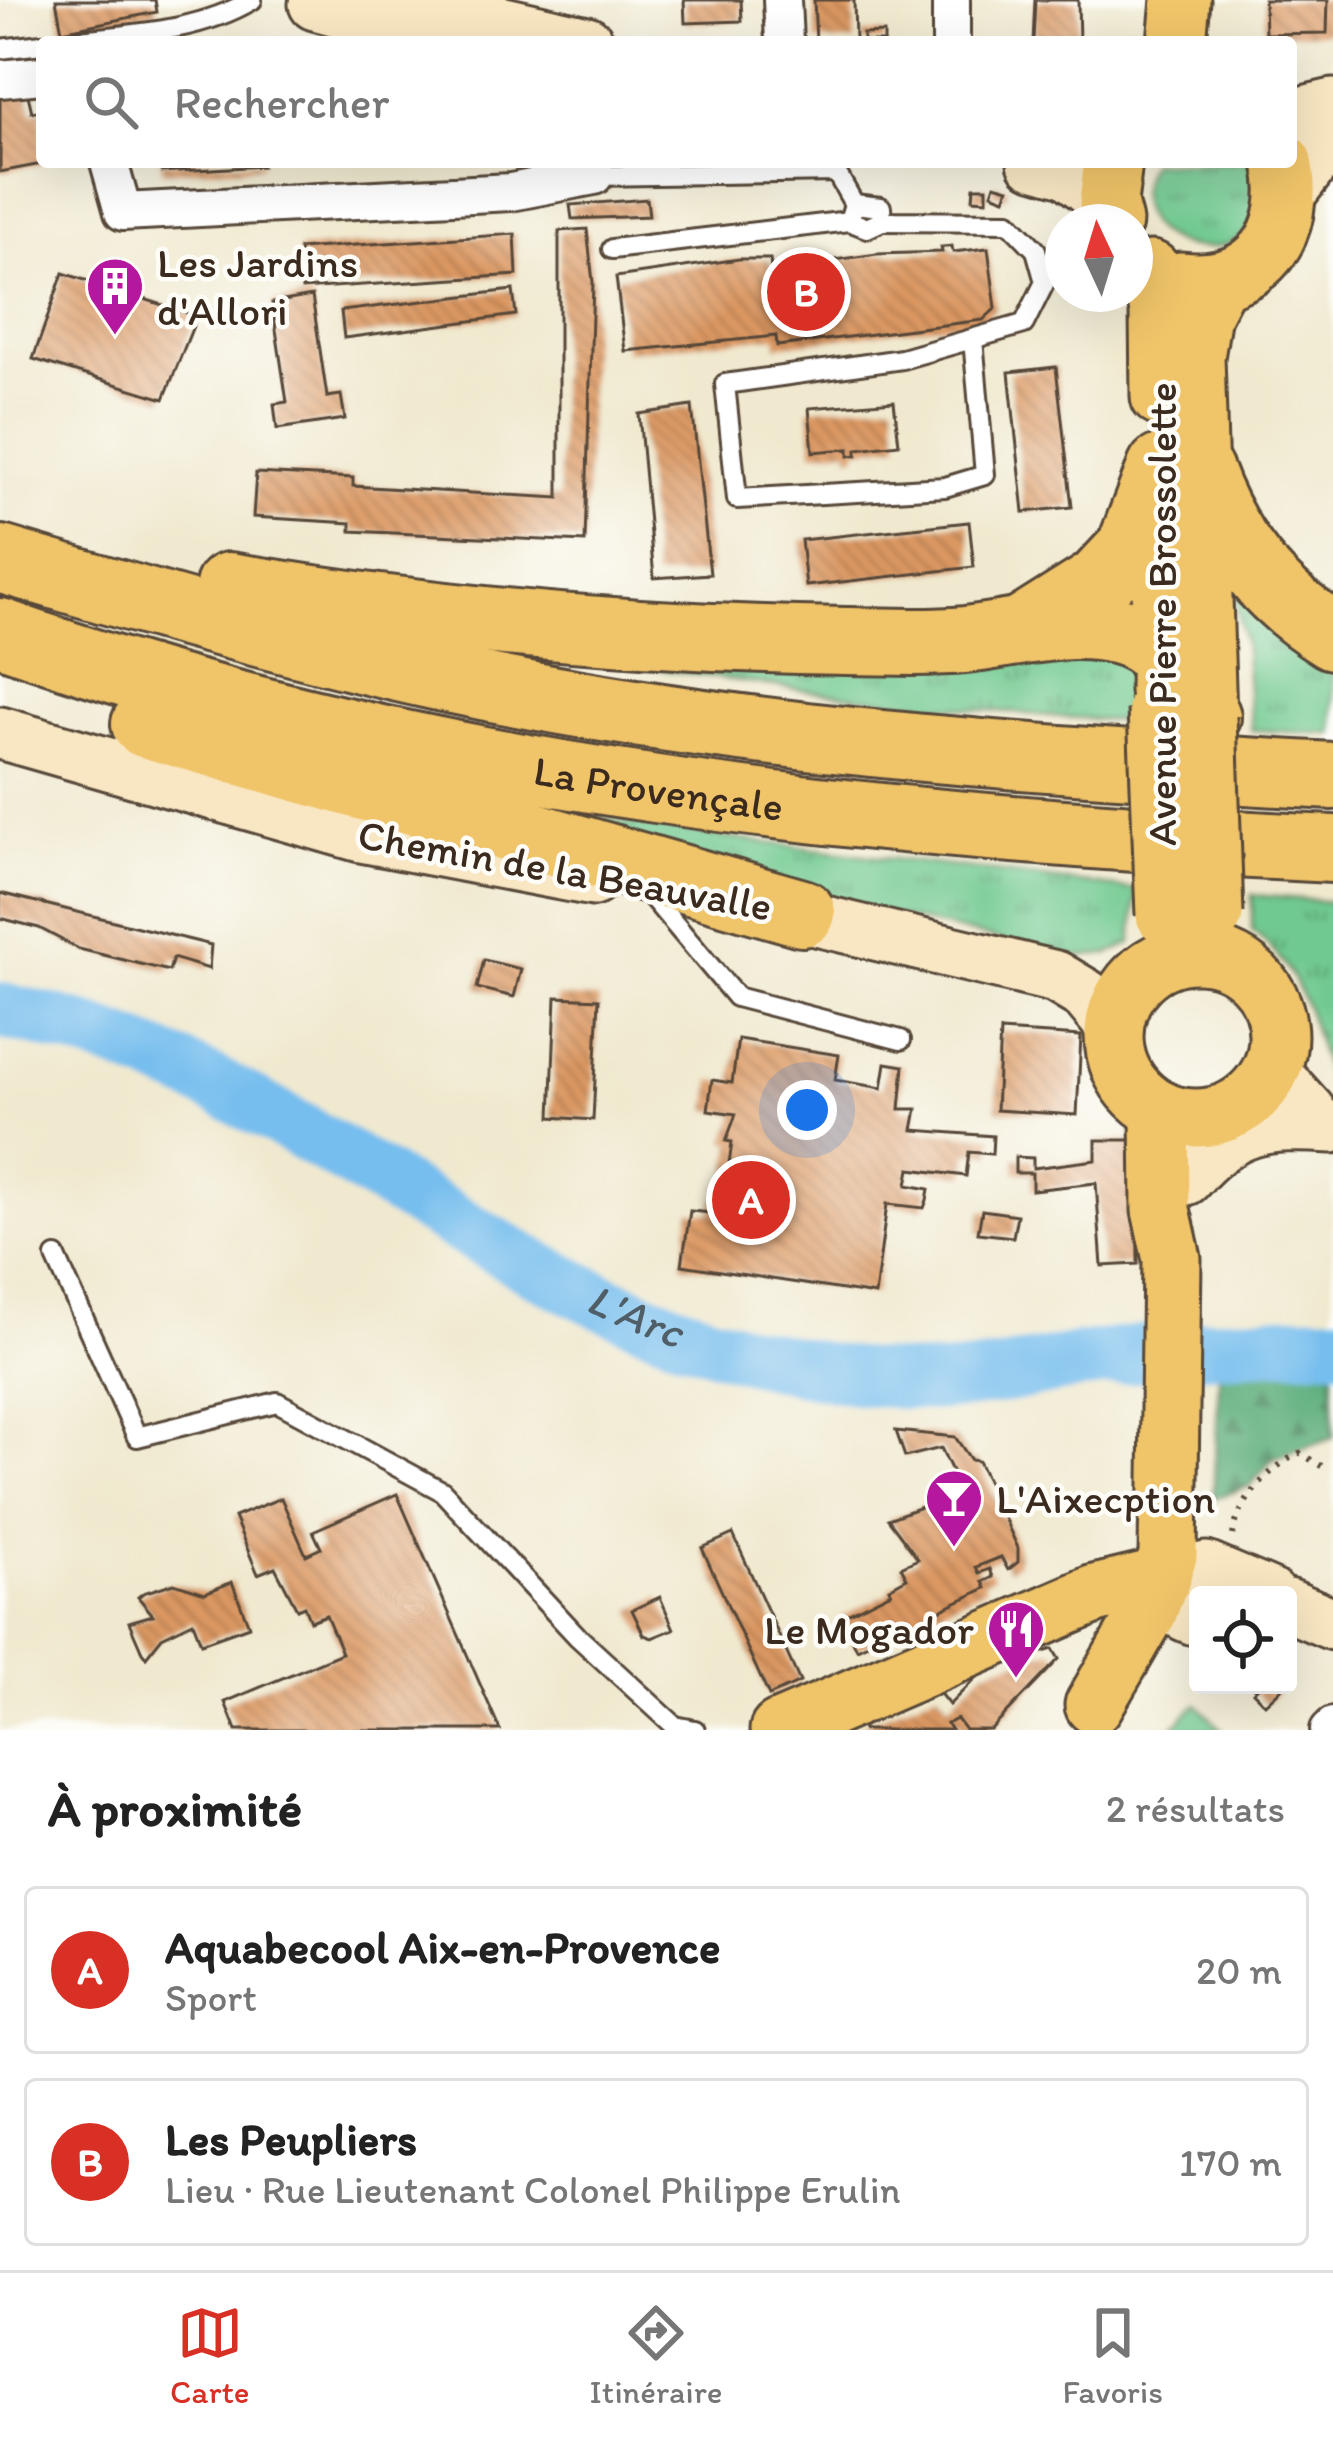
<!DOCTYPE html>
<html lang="fr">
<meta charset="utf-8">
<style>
:root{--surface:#fff;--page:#f2f2f2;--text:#222;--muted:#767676;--line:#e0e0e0;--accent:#d93025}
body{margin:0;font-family:Itim,sans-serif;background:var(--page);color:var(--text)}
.controls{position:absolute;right:36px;bottom:36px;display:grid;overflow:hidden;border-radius:12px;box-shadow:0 12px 48px #0002}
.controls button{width:108px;height:108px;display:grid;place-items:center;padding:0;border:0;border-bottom:3px solid var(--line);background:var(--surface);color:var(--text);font:60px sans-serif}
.compass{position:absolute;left:1045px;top:204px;width:108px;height:108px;border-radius:50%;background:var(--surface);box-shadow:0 12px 48px #0002;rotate:356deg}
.you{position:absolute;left:807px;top:1110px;width:42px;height:42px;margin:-30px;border:9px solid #fff;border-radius:50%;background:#1a73e8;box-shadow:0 0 0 18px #1a73e833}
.badge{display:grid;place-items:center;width:78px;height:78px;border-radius:50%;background:var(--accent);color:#fff;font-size:39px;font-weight:700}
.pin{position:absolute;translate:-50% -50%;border:6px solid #fff;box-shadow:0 3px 12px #0006}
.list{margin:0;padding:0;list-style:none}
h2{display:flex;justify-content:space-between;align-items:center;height:156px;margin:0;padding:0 48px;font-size:51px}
h2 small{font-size:39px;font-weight:400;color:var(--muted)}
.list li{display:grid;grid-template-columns:78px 1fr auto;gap:36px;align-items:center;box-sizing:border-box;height:168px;margin:0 24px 24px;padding:0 24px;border:3px solid var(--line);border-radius:12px}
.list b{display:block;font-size:45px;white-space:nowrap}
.list p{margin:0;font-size:39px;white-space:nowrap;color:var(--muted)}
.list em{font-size:39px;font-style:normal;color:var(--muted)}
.icon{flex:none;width:66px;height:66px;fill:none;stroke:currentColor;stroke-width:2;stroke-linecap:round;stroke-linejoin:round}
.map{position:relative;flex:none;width:1333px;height:1730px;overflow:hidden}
.search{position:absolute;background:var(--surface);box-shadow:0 12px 48px #0002;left:36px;right:36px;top:36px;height:132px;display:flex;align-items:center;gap:30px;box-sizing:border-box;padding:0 42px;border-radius:12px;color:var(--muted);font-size:45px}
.sheet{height:540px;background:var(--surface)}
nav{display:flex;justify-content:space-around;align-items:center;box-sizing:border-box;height:168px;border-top:3px solid var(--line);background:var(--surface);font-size:33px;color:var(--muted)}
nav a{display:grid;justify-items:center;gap:6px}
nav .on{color:var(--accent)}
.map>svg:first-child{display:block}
.grass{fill:url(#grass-tufts);stroke:#567a56;stroke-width:3}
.forest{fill:url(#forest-firs);stroke:#4c6c4c;stroke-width:3}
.pitch{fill:#70c98f;stroke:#567a56;stroke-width:3}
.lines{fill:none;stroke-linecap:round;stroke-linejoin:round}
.river{stroke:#76beee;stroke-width:57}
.building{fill:url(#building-back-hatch)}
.lane-casing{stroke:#564739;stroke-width:24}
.street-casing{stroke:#564739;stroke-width:42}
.secondary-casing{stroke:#564739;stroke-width:57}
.primary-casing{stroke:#564739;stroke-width:63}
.highway-casing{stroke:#564739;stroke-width:72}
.path{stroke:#564739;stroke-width:6;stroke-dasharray:3 9;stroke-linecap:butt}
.lane{stroke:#fff;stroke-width:18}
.street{stroke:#fff;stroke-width:36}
.secondary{stroke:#f9e7c3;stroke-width:51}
.primary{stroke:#f0c469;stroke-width:57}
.highway{stroke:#f0c469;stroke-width:66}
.primary-bridge-casing{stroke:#564739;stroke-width:63;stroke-linecap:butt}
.primary-bridge{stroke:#f0c469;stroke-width:57}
.labels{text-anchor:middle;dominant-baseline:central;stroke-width:9;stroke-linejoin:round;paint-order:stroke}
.poi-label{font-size:42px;fill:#3b2a1e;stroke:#fdfcf7;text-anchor:start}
.street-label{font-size:42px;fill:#3b2a1e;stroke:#fdfcf7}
.water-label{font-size:45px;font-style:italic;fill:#505e67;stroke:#fdfcf7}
</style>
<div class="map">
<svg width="1333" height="1730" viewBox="0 0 1333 1730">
<defs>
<pattern id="grass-tufts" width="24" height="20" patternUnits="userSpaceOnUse" patternTransform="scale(3)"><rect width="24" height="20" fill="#70c98f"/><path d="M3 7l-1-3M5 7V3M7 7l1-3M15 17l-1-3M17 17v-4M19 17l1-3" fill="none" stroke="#5da374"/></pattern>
<pattern id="forest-firs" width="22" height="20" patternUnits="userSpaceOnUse" patternTransform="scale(3)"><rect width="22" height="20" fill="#5cad7a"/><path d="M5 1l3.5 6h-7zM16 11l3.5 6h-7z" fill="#4d8d63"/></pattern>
<pattern id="building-back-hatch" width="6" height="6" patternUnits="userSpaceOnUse" patternTransform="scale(3)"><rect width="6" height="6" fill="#db9862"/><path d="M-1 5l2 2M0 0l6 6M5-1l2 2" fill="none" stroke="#b37c50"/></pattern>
</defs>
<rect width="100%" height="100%" fill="#fdfcf7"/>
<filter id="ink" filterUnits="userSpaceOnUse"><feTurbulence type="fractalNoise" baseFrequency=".00833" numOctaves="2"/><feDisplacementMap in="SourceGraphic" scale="24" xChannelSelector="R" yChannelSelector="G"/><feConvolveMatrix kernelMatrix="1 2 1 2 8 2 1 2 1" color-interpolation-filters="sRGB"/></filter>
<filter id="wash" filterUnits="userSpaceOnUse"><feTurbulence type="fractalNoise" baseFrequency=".004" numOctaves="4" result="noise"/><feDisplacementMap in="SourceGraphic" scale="48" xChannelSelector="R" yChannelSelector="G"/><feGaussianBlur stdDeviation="2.7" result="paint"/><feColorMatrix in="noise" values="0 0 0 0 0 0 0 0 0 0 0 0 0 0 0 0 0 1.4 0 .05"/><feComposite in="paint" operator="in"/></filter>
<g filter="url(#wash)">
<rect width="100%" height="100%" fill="#f0e9cf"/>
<g class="grass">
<path d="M1150,162H1253C1298,288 1095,264 1150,162Z"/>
<polygon points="1229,568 1333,647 1333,734 1251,730 1245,648"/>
<path d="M432,628L1089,648L1136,667L1130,722C896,706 662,675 432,628Z"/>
<polygon points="427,790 737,839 1137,890 1132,943 1109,954 1074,957 758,884"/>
<path d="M1252,895L1333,902V1093C1310,1027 1309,978 1252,930Z"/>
</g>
<polygon class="forest" points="1220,1362 1333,1371 1333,1438 1273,1459 1250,1486 1213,1499"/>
<polygon class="pitch" points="1197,1704 1222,1730 1170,1730"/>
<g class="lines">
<path class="river" id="s1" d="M0,1011C254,1055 446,1253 687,1335C762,1361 847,1379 927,1382C981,1384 1035,1367 1089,1360C1170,1349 1251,1342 1333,1343"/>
</g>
<g id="blocks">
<g class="building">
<polygon points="56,0 155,0 157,12 62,31"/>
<polygon points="684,0 741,0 742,21 685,23"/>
<polygon points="814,0 854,0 855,42 816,42"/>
<polygon points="1035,0 1078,0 1079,42 1033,42"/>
<polygon points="1264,0 1328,0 1327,33 1265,34"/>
<polygon points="884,33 884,42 863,42 863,34"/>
<polygon points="27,91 32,112 42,110 42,164 0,172 0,96"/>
<polygon points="161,162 261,162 262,166 162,172"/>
<polygon points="995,184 1009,188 1005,198 992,193"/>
<polygon points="974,187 987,187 987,200 973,199"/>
<polygon points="647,199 649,216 572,219 570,205"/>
<polygon points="587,229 593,282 585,542 351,531 351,523 253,517 256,473 353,478 353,486 559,498 559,231"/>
<polygon points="515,234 517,275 302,289 299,249"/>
<polygon points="952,246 953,252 988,248 996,308 983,320 777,346 776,336 625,351 616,277 739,259 770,259 771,269 877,254 942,252 941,247"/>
<polygon points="63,273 197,316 164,399 33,359"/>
<polygon points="513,290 516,315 344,338 341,311"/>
<polygon points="312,296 327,397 341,395 345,419 277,429 274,404 287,402 272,303"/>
<polygon points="1056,367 1072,507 1024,512 1009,372"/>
<polygon points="894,401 899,444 857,449 857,455 849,456 849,449 813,452 809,408"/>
<polygon points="692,406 710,574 654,578 639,414"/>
<polygon points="969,522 974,567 806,586 801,540"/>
<polygon points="0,893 211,945 209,969 173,958 169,971 79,949 39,928 0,918"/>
<polygon points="484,960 521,969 514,997 477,988"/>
<polygon points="556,997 599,999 593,1120 551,1117"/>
<polygon points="1000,1031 1081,1036 1077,1115 996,1110"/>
<polygon points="738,1039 839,1055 835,1080 882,1088 886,1063 904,1066 900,1109 917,1109 913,1130 993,1136 992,1154 969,1152 966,1176 910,1169 907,1185 929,1189 927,1200 924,1208 887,1204 875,1295 682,1265 690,1211 722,1214 711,1212 714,1199 724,1201 732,1142 726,1141 736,1114 708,1110 712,1080 732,1083"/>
<polygon points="1096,1140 1137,1140 1138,1264 1102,1266 1096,1183 1032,1190 1032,1173 1015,1173 1015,1157 1033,1158 1033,1168 1096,1160"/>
<polygon points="982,1210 1017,1215 1013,1237 978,1233"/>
<polygon points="896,1431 955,1437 971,1460 978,1461 1018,1548 1018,1562 1008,1570 1001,1557 976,1567 979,1573 990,1569 993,1577 983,1582 986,1588 857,1649 841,1617 891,1592 889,1588 907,1578 901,1567 918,1559 888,1519 962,1492 941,1448 905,1457"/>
<polygon points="397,1494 500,1730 236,1730 225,1702 342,1653 326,1615 310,1621 304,1606 297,1609 275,1567 258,1574 234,1517 281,1498 306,1555 321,1548 313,1531"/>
<polygon points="733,1534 800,1682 769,1696 702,1548"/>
<polygon points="232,1582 249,1626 201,1643 193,1622 162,1637 146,1657 142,1652 129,1622 153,1615 138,1597 143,1593 174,1583 205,1593"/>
<polygon points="660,1597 674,1629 652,1638 644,1635 632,1610"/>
<polygon points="1053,1649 1059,1659 991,1730 965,1730 957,1719 947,1724 951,1730 863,1730 863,1724 938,1691 949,1705 984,1670"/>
<polygon points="1260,1685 1279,1685 1282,1688 1265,1704 1253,1692"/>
</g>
</g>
</g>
<g filter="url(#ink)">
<use href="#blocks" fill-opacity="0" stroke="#564739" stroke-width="3"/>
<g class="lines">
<defs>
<g id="lane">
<path d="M60,42C124,34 195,34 252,0"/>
<polyline points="0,49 42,44"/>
<polyline points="594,176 836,172 854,204 849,221 867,228 882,221"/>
<polyline points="854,204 881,207 882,221 1009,222 1036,250 1045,282 1024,324 902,359 725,384 737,499 945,487 985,475 973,339"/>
<polyline points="612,249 849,221"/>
<polyline points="646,890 736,997 901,1040"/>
<polyline points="56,1257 137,1437 277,1402 442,1491 578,1637 675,1726 695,1730"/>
</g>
<g id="street">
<polyline points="782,0 784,42"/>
<polyline points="951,42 951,0"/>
<polyline points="0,79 42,75"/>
<polyline points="109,162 123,212 511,192 594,176 594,162"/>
<polyline points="1329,1730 1333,1726"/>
</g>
<g id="secondary">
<polyline points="403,0 587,42"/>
<polyline points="315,4 442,39"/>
<polyline points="1291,115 1333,105"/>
<polyline points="1034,162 1068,172 1108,203"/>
<polyline points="1289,194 1333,137"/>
<polyline points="0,733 361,836 593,880"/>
<polyline points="766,908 1056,977 1086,995 1114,1029"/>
<polyline points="1272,1070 1310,1112"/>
<path d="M1186,1179C1234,1125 1263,1123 1333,1127"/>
<polyline points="1288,1605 1333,1624"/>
<path d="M1198,1620C1174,1613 1167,1603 1162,1578L1206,1568L1270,1595"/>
</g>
<g id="primary">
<polyline points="1177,42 1181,0"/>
<polyline points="1113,222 1108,203 1113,162"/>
<polyline points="1151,270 1159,311 1160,397"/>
<path d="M1181,281C1258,290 1298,234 1283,162"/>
<polyline points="1159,691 1162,483"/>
<polyline points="1207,717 1195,357 1202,314 1219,281"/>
<circle cx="1196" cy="1036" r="82"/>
<polyline points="1094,1705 1148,1612 1168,1556 1172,1259 1161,1210 1160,1110"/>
<polyline points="779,1730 1095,1594 1162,1578"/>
</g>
<g id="highway">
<path d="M1200,472C1226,543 1268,596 1333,636"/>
<path d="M0,559C145,602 291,645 439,677C731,740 1035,760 1333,776"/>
<path d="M229,586C434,620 639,638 847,641C886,641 926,644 965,640C1017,634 1067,618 1119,631C1162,641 1183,684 1207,717"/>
<polyline points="1025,629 1098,583 1130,549 1161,468"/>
<path id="s2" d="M0,632C425,782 885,829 1333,849"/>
<polyline points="145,724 802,913"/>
</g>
</defs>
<use href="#lane" class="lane-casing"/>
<use href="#street" class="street-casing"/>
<use href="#secondary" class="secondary-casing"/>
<use href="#primary" class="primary-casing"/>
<use href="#highway" class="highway-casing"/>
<path class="path" d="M1233,1535C1238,1502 1270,1466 1300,1453L1328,1470"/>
<use href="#lane" class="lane"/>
<use href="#street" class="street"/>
<use href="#secondary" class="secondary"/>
<use href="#primary" class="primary"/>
<use href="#highway" class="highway"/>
<defs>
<g id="primary-bridge">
<polyline points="1157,708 1165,915"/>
<polyline points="1207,717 1214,914"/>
</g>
</defs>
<use href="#primary-bridge" class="primary-bridge-casing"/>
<use href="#primary-bridge" class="primary-bridge"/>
</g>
</g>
<defs>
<symbol id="building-pin" viewBox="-11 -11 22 30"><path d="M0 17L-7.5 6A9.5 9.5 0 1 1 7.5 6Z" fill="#b5179e" stroke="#fdfcf7"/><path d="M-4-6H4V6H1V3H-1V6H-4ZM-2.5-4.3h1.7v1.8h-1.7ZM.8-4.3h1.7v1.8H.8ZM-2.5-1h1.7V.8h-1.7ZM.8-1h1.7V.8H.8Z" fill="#fff"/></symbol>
<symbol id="bar-pin" viewBox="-11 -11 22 30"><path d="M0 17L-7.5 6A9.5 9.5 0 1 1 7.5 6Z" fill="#b5179e" stroke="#fdfcf7"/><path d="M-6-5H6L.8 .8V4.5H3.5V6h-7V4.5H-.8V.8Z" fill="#fff"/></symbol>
<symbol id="restaurant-pin" viewBox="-11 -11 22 30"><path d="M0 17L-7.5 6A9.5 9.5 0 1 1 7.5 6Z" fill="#b5179e" stroke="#fdfcf7"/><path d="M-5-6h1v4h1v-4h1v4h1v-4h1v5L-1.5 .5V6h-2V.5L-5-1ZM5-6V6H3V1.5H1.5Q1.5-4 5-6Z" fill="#fff"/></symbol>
</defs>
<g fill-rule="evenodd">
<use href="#building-pin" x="82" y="253" width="66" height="90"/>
<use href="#bar-pin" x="921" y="1465" width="66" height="90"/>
<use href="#restaurant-pin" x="983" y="1596" width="66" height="90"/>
</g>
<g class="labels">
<g class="poi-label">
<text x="157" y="262">Les Jardins<tspan x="157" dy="48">d'Allori</tspan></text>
<text x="996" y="1498">L'Aixecption</text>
<text x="974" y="1629" text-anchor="end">Le Mogador</text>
</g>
<g class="street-label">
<text transform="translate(1161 614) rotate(-90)">Avenue Pierre Brossolette</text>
<text stroke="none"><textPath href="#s2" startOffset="678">La Provençale</textPath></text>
<text transform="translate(565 870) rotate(10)">Chemin de la Beauvalle</text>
</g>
<g class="water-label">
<text stroke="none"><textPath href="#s1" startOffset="708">L'Arc</textPath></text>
</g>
</g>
</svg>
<div class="controls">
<button><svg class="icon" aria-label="locate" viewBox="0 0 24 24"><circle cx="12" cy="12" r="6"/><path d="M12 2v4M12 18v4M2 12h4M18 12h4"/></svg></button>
</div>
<svg class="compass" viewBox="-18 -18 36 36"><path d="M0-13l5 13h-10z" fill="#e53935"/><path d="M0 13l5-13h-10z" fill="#767676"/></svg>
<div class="you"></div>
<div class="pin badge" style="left:751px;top:1200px">A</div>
<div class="pin badge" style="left:806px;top:292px">B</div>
<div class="search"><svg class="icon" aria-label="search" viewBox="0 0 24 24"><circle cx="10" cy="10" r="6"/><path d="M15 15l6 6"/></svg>Rechercher</div>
</div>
<section class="sheet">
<h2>À proximité<small>2 résultats</small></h2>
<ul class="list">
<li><span class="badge">A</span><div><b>Aquabecool Aix-en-Provence</b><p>Sport</p></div><em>20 m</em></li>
<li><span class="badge">B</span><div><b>Les Peupliers</b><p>Lieu · Rue Lieutenant Colonel Philippe Erulin</p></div><em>170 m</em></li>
</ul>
</section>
<nav>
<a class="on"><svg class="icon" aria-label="map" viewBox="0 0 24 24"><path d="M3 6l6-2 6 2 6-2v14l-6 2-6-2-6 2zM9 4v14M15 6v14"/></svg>Carte</a>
<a><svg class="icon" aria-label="directions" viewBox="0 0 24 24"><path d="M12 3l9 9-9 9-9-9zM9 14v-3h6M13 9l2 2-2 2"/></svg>Itinéraire</a>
<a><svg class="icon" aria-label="saved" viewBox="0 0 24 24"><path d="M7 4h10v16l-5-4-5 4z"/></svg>Favoris</a>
</nav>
